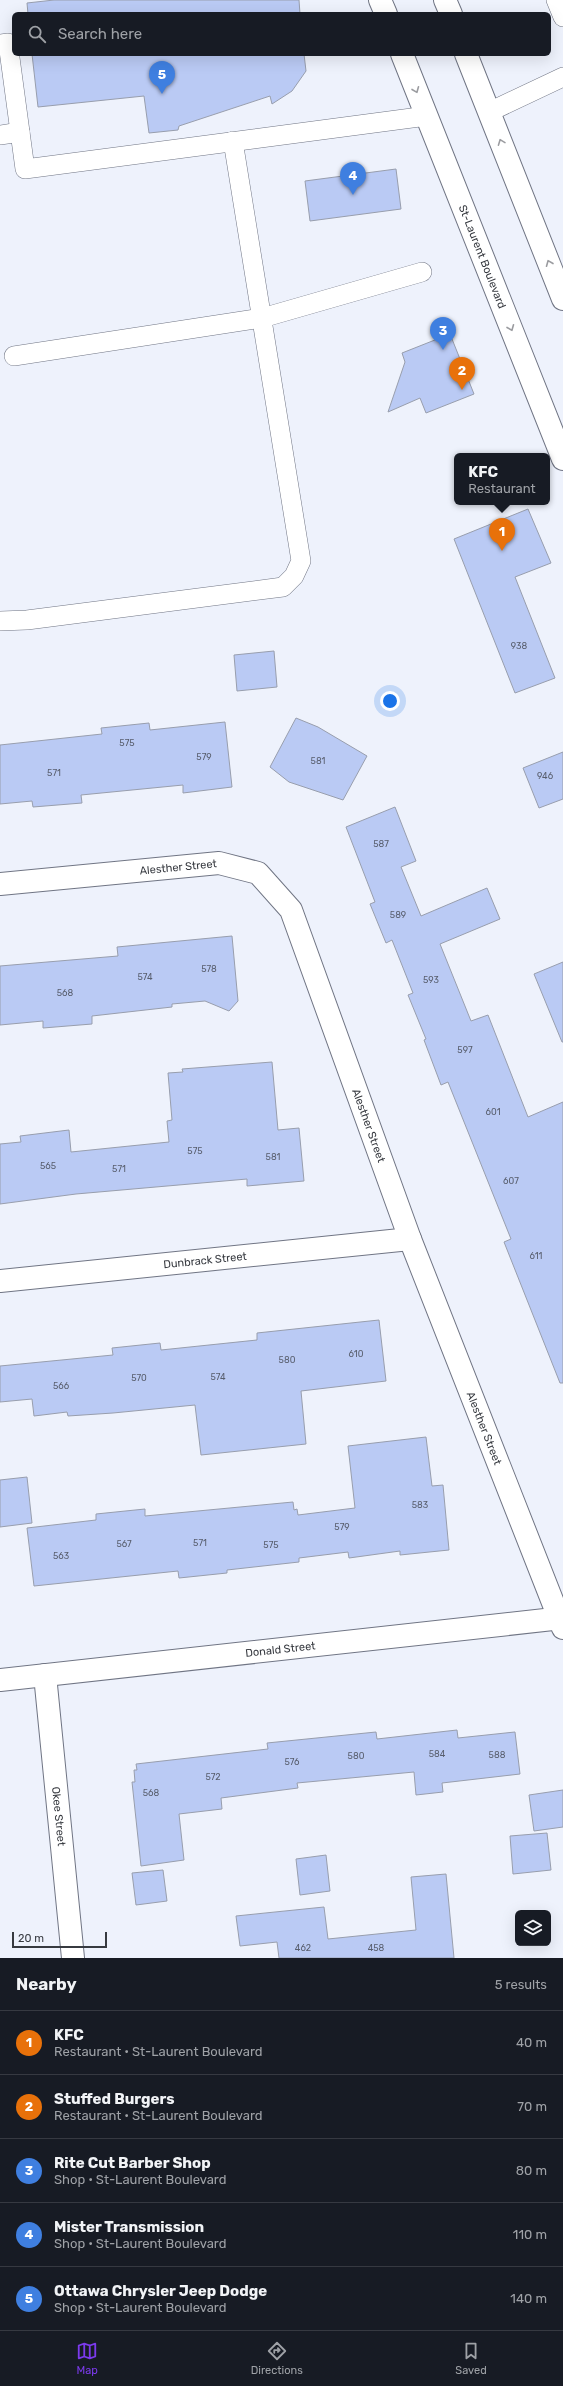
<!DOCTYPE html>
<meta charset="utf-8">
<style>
:root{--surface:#171b24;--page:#20242c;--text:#f1f3f6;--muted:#9ea1a6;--line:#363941;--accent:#7c3aed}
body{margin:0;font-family:Rubik,sans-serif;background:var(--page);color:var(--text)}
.controls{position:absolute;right:12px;bottom:12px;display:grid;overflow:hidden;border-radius:6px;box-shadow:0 4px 16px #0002}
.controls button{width:36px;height:36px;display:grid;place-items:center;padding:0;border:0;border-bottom:1px solid var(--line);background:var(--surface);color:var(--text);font:20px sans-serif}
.scale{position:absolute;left:12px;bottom:10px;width:95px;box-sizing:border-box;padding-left:4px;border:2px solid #373a40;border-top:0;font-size:11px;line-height:14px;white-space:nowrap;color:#373a40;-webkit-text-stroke:3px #eef2fc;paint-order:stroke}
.you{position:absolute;left:390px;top:701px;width:14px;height:14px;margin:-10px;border:3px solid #fff;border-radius:50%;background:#1a73e8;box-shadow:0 0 0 6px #1a73e833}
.badge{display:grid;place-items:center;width:26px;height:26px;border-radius:50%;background:var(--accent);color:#fff;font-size:13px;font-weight:700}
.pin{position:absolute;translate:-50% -33px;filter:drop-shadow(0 1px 2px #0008)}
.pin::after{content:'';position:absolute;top:21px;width:14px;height:12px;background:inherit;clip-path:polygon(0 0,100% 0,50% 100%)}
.popup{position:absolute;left:454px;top:453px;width:96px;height:52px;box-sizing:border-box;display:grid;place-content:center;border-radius:6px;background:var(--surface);filter:drop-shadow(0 1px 3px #0005);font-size:13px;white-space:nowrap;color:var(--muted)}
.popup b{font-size:15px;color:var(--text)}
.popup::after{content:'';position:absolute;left:50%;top:100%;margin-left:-8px;border:8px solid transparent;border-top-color:var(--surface)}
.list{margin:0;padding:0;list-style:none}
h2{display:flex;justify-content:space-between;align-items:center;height:52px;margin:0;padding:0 16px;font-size:17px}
h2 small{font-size:13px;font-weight:400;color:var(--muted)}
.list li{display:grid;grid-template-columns:26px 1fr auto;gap:12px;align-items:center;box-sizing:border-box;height:64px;padding:0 16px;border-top:1px solid var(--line)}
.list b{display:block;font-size:15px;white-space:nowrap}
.list p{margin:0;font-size:13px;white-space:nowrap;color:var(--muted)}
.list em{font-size:13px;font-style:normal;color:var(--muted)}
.icon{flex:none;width:22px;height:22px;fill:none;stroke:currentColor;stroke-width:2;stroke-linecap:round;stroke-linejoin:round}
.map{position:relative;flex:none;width:563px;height:1958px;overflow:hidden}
.search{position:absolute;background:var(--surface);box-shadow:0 4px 16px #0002;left:12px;right:12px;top:12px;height:44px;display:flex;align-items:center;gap:10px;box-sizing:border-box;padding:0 14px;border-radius:6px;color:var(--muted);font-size:15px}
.sheet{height:372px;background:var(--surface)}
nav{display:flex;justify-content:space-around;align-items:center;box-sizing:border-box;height:56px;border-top:1px solid var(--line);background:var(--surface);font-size:11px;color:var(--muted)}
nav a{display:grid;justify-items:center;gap:2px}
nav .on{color:var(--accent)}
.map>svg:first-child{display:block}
.building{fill:#bacaf4;stroke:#989ead}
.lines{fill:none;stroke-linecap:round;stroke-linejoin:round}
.service-casing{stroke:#707584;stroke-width:20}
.minor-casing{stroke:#707584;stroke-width:24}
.tertiary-casing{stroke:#707584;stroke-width:24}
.secondary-casing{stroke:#707584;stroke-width:24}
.service{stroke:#fff;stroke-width:19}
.minor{stroke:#fff;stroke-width:22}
.tertiary{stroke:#fff;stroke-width:22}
.secondary{stroke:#fff;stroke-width:22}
.oneway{stroke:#9b9ca0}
.labels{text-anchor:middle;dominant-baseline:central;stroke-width:3;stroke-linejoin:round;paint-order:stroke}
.number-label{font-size:9px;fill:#585e6d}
.street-label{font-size:11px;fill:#373a40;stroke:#eef2fc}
</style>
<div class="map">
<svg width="563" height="1958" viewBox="0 0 563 1958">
<rect width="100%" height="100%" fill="#eef2fc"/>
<g class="building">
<polygon points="54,0 299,0 300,14 28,14 27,3"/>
<polygon points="32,54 304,54 306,71 292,91 272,104 270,96 179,126 178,130 149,133 144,96 38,107"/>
<polygon points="396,169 401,209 310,221 305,181"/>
<polygon points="450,334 474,394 426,413 420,398 388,412 405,362 402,353"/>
<polygon points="528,509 551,563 515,577 555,678 515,693 454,539"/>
<polygon points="274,651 277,687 237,691 234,655"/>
<polygon points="296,718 318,727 367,756 343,800 289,782 270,767"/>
<polygon points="225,722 232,787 183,793 183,785 81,795 82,803 33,807 32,801 0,804 0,745 102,734 101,728 149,723 150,730"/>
<polygon points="563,752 563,799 539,808 523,768"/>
<polygon points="395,807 416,861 401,867 421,916 487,888 500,919 440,944 471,1021 488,1015 528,1117 563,1102 563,1383 560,1383 504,1242 511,1239 448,1082 441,1085 424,1040 426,1039 408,995 413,993 392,940 386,943 370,904 375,902 346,827"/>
<polygon points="232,936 238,1001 229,1011 205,1001 172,1004 172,1007 92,1016 92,1024 43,1028 43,1021 0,1025 0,966 118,956 117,947"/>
<polygon points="563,962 563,1042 562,1042 534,974"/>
<polygon points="272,1062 278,1130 299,1128 304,1181 247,1186 247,1179 76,1194 0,1204 0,1144 21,1142 20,1136 69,1130 71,1152 169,1142 167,1121 172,1120 168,1073 183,1072 182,1069"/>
<polygon points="379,1320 386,1381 301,1391 306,1444 201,1455 195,1405 113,1413 68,1416 67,1412 34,1416 32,1399 0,1402 0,1366 113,1355 112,1348 160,1343 161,1350 257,1340 257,1333"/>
<polygon points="426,1437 432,1486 443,1485 449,1550 400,1555 400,1551 349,1558 348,1552 299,1558 299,1562 227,1570 227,1573 179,1578 178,1571 34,1586 27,1528 96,1520 96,1514 145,1509 145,1516 293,1502 294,1510 297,1509 298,1515 355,1508 348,1446"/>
<polygon points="27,1477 32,1523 0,1527 0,1480"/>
<polygon points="457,1730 458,1738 515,1732 520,1774 442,1783 443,1792 416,1795 414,1772 297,1783 298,1788 221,1798 222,1809 179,1814 184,1860 141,1866 132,1782 135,1782 134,1770 137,1770 136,1764 268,1749 267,1743 376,1732 377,1739"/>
<polygon points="563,1790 563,1827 534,1831 529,1795"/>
<polygon points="547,1833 551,1870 513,1874 510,1836"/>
<polygon points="326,1855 330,1891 300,1895 296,1859"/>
<polygon points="163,1870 167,1901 136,1905 132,1873"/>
<polygon points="446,1874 454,1958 279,1958 277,1942 240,1946 236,1916 324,1907 328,1939 416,1930 411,1877"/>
</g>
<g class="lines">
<defs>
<g id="service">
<polyline points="556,0 563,17"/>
<polyline points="0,44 8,43 25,169 427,116"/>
<polyline points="489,112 563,77"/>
<polyline points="0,135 20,132"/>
<polyline points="14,356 262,318 422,272"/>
<polyline points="0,621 27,620 283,587 294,576 301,561 233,141"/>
</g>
<g id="minor">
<path id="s1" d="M0,884L219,863L258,873L291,910L410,1239L563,1628"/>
<path id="s2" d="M0,1281L410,1239"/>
<path id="s3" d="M45,1675L73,1958"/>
</g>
<g id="tertiary">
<path id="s4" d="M0,1680L563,1618"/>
</g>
<g id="secondary">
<polyline points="380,0 386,14"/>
<polyline points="445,0 451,14"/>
<path id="s5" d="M402,54L563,459"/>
<polyline points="466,54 563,299"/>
</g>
</defs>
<use href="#service" class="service-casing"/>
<use href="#minor" class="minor-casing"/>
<use href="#tertiary" class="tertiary-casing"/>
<use href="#secondary" class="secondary-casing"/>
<use href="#service" class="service"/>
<use href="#minor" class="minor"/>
<use href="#tertiary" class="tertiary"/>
<use href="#secondary" class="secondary"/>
</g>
<defs><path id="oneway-chevron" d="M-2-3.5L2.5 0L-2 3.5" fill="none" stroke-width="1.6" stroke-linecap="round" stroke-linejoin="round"/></defs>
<g class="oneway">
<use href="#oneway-chevron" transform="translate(416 90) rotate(68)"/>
<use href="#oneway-chevron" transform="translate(501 142) rotate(-111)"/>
<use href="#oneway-chevron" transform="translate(549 263) rotate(-112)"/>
<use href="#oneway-chevron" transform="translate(511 328) rotate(68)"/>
</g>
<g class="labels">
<g class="number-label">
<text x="519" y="646">938</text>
<text x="127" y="743">575</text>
<text x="204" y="757">579</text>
<text x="318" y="761">581</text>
<text x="54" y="773">571</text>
<text x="545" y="776">946</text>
<text x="381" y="844">587</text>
<text x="398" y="915">589</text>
<text x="209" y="969">578</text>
<text x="145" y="977">574</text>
<text x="431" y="980">593</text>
<text x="65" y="993">568</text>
<text x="465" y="1050">597</text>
<text x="493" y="1112">601</text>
<text x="195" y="1151">575</text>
<text x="273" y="1157">581</text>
<text x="48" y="1166">565</text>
<text x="119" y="1169">571</text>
<text x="511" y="1181">607</text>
<text x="536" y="1256">611</text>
<text x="356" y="1354">610</text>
<text x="287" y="1360">580</text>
<text x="218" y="1377">574</text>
<text x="139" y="1378">570</text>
<text x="61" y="1386">566</text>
<text x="420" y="1505">583</text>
<text x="342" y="1527">579</text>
<text x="200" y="1543">571</text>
<text x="124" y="1544">567</text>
<text x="271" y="1545">575</text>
<text x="61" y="1556">563</text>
<text x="437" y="1754">584</text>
<text x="497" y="1755">588</text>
<text x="356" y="1756">580</text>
<text x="292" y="1762">576</text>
<text x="213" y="1777">572</text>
<text x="151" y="1793">568</text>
<text x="303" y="1948">462</text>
<text x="376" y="1948">458</text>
</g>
<g class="street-label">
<text stroke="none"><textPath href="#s5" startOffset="218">St-Laurent Boulevard</textPath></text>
<text stroke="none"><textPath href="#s1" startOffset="179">Alesther Street</textPath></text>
<text stroke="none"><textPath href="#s1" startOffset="539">Alesther Street</textPath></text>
<text stroke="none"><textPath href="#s2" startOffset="206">Dunbrack Street</textPath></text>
<text stroke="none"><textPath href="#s1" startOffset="863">Alesther Street</textPath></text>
<text stroke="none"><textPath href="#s4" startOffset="282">Donald Street</textPath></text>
<text stroke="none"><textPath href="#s3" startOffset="142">Okee Street</textPath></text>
</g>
</g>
</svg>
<div class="controls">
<button><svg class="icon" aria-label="layers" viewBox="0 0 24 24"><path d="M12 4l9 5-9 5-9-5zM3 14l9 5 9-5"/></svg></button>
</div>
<div class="scale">20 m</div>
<div class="you"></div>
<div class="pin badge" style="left:502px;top:551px;background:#e8710a">1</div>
<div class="popup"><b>KFC</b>Restaurant</div>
<div class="pin badge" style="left:462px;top:390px;background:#e8710a">2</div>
<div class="pin badge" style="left:443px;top:350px;background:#3f7fe0">3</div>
<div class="pin badge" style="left:353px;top:195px;background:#3f7fe0">4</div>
<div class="pin badge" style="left:162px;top:94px;background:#3f7fe0">5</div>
<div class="search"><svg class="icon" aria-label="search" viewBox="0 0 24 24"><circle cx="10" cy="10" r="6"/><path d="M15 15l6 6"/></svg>Search here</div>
</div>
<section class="sheet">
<h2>Nearby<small>5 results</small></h2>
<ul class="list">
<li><span class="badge" style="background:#e8710a">1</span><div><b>KFC</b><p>Restaurant · St-Laurent Boulevard</p></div><em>40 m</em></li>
<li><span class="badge" style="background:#e8710a">2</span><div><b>Stuffed Burgers</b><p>Restaurant · St-Laurent Boulevard</p></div><em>70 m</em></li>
<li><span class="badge" style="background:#3f7fe0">3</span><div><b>Rite Cut Barber Shop</b><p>Shop · St-Laurent Boulevard</p></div><em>80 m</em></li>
<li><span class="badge" style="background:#3f7fe0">4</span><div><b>Mister Transmission</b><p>Shop · St-Laurent Boulevard</p></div><em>110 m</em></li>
<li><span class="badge" style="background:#3f7fe0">5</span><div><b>Ottawa Chrysler Jeep Dodge</b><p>Shop · St-Laurent Boulevard</p></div><em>140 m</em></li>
</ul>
</section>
<nav>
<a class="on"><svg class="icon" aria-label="map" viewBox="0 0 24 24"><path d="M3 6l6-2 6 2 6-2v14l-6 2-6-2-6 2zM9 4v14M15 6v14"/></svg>Map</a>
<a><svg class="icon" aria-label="directions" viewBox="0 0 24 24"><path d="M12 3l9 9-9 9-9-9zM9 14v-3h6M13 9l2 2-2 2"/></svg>Directions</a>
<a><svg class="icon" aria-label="saved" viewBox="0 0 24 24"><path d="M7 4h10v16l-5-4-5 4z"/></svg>Saved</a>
</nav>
